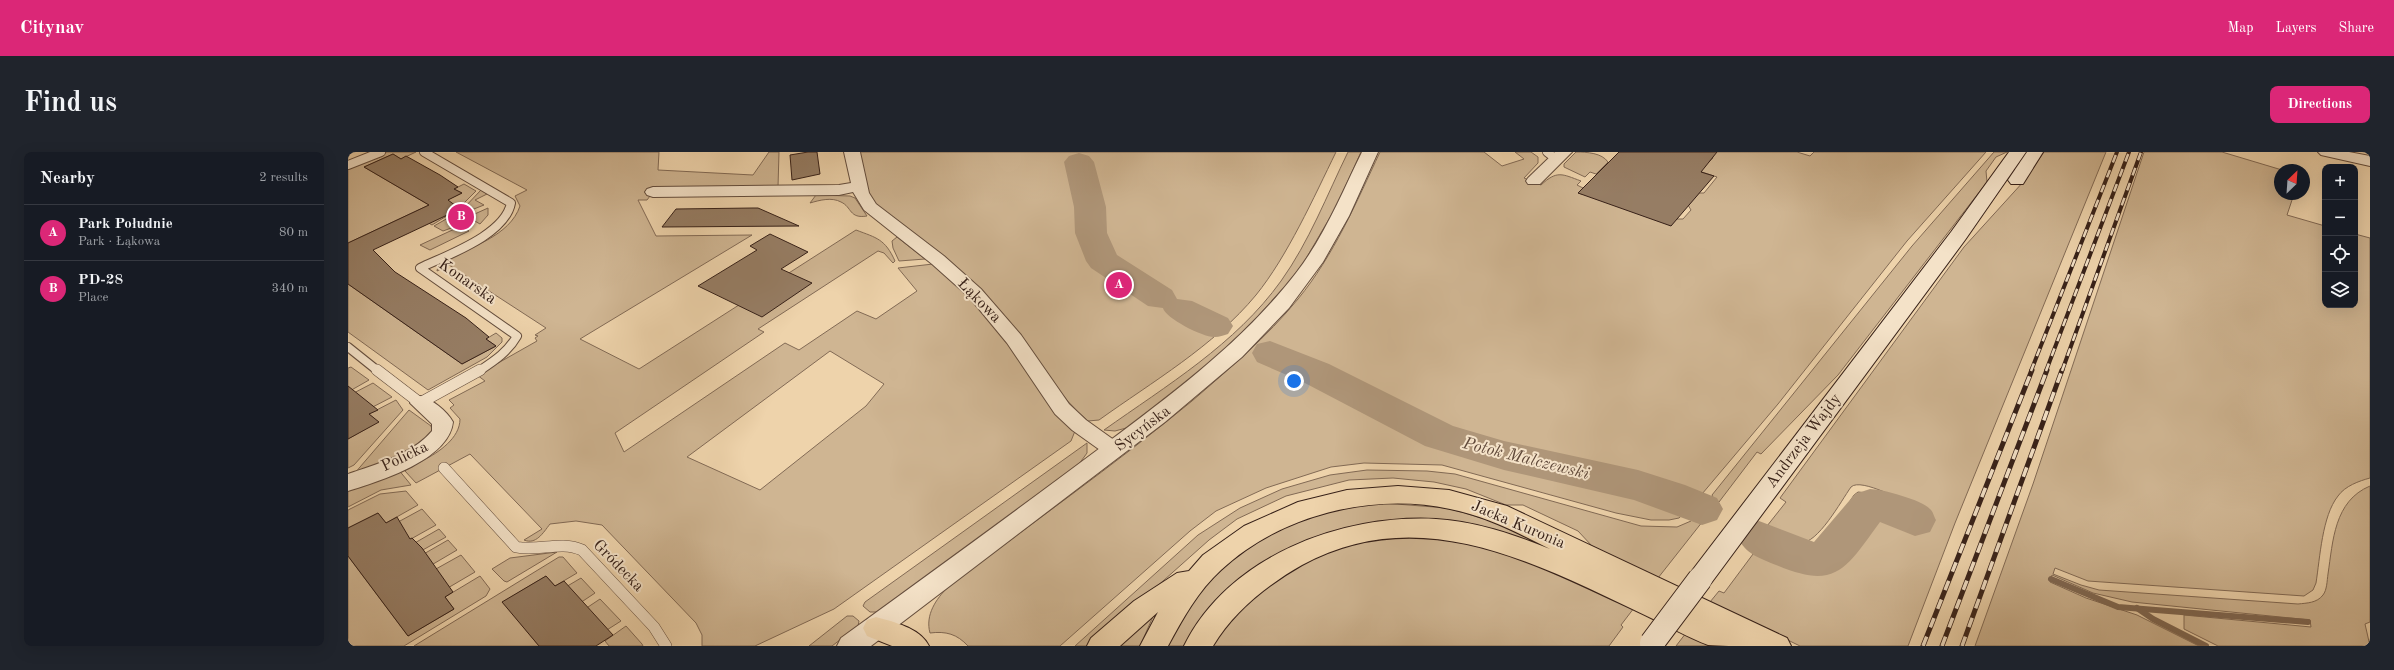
<!DOCTYPE html>
<meta charset="utf-8">
<style>
:root{--surface:#171b24;--page:#20242c;--text:#f1f3f6;--muted:#9ea1a6;--line:#363941;--accent:#db2777}
body{margin:0;font-family:"Old Standard TT",serif;background:var(--page);color:var(--text)}
.controls{position:absolute;right:12px;top:12px;display:grid;overflow:hidden;border-radius:8px;box-shadow:0 4px 16px #0002}
.controls button{width:36px;height:36px;display:grid;place-items:center;padding:0;border:0;border-bottom:1px solid var(--line);background:var(--surface);color:var(--text);font:20px sans-serif}
.compass{position:absolute;left:1926px;top:12px;width:36px;height:36px;border-radius:50%;background:var(--surface);box-shadow:0 4px 16px #0002;rotate:25deg}
.you{position:absolute;left:946px;top:229px;width:14px;height:14px;margin:-10px;border:3px solid #fff;border-radius:50%;background:#1a73e8;box-shadow:0 0 0 6px #1a73e833}
.badge{display:grid;place-items:center;width:26px;height:26px;border-radius:50%;background:var(--accent);color:#fff;font-size:13px;font-weight:700}
.pin{position:absolute;translate:-50% -50%;border:2px solid #fff;box-shadow:0 1px 4px #0006}
.list{margin:0;padding:0;list-style:none}
h2{display:flex;justify-content:space-between;align-items:center;height:52px;margin:0;padding:0 16px;font-size:17px}
h2 small{font-size:13px;font-weight:400;color:var(--muted)}
.list li{display:grid;grid-template-columns:26px 1fr auto;gap:12px;align-items:center;box-sizing:border-box;height:56px;padding:0 16px;border-top:1px solid var(--line)}
.list b{display:block;font-size:15px;white-space:nowrap}
.list p{margin:0;font-size:13px;white-space:nowrap;color:var(--muted)}
.list em{font-size:13px;font-style:normal;color:var(--muted)}
.icon{flex:none;width:22px;height:22px;fill:none;stroke:currentColor;stroke-width:2;stroke-linecap:round;stroke-linejoin:round}
.map{position:relative;flex:none;width:2022px;height:494px;overflow:hidden;border-radius:8px}
header{display:flex;align-items:center;gap:24px;box-sizing:border-box;height:56px;padding:0 20px;background:var(--accent);color:#fff}
header strong{font-size:19px}
nav{display:flex;gap:22px;margin-inline-start:auto;font-size:14px}
.intro{display:flex;align-items:center;justify-content:space-between;box-sizing:border-box;height:96px;padding:0 24px}
h1{margin:0;font-size:28px}
.button{padding:10px 18px;border-radius:8px;background:var(--accent);color:#fff;font-size:14px;font-weight:700}
main{display:flex;gap:24px;padding:0 24px}
aside{flex:1;background:var(--surface);border-radius:8px;box-shadow:0 4px 16px #0002}
.map>svg:first-child{display:block}
.green{fill:#cfb592;stroke:#826a55;fill-rule:evenodd}
.lines{fill:none;stroke-linecap:round;stroke-linejoin:round}
.stream{stroke:#7f6752;stroke-width:6}
.river{fill:#af9679;fill-rule:evenodd}
.building{fill:#967d64;stroke:#362018}
.service-far1-casing{stroke:#644d3d;stroke-width:10}
.service-casing{stroke:#644d3d;stroke-width:12}
.minor-casing{stroke:#644d3d;stroke-width:2}
.tertiary-casing{stroke:#644d3d;stroke-width:2}
.secondary-casing{stroke:#362018;stroke-width:2}
.primary-casing{stroke:#362018;stroke-width:2}
.service-far1{stroke:#f4e2c8;stroke-width:8}
.service{stroke:#f4e2c8;stroke-width:11}
.minor{fill:#f4e2c8;fill-rule:evenodd}
.tertiary{fill:#f4e2c8;fill-rule:evenodd}
.secondary{fill:#f4e2c8;fill-rule:evenodd}
.primary{fill:#eed3ab;fill-rule:evenodd}
.rail-far1-casing{stroke:#362018;stroke-width:4}
.rail-casing{stroke:#362018;stroke-width:5}
.rail-far1{stroke:#f4e2c8;stroke-width:2.5;stroke-dasharray:8;stroke-linecap:butt}
.rail{stroke:#f4e2c8;stroke-width:3.5;stroke-dasharray:10;stroke-linecap:butt}
.secondary-bridge-casing{stroke:#362018;stroke-width:26;stroke-linecap:butt}
.secondary-bridge{stroke:#f4e2c8;stroke-width:24}
.labels{text-anchor:middle;dominant-baseline:central;stroke-width:4;stroke-linejoin:round;paint-order:stroke}
.street-label{font-size:16px;fill:#362018;stroke:#f4e2c8}
.water-label{font-size:17px;font-style:italic;fill:#60493a;stroke:#f4e2c8}
</style>
<header>
<strong>Citynav</strong>
<nav><a>Map</a><a>Layers</a><a>Share</a></nav>
</header>
<div class="intro"><h1>Find us</h1><a class="button">Directions</a></div>
<main>
<aside>
<h2>Nearby<small>2 results</small></h2>
<ul class="list">
<li><span class="badge">A</span><div><b>Park Południe</b><p>Park · Łąkowa</p></div><em>80 m</em></li>
<li><span class="badge">B</span><div><b>PD-28</b><p>Place</p></div><em>340 m</em></li>
</ul>
</aside>
<div class="map">
<svg width="2022" height="494" viewBox="0 0 2022 494">
<rect width="100%" height="100%" fill="#eed3ab"/>
<filter id="stains"><feTurbulence type="fractalNoise" baseFrequency=".005" numOctaves="4"/><feColorMatrix values="0 0 0 0 .2 0 0 0 0 .09 0 0 0 0 .02 0 0 0 .5 -.17"/></filter>
<radialGradient id="worn" r=".72"><stop offset=".6" stop-color="#630" stop-opacity="0"/><stop offset="1" stop-color="#630" stop-opacity=".3"/></radialGradient>
<g class="green">
<polygon points="39,0 68,0 53,7 45,2 16,15 81,53 0,91 0,16"/>
<path d="M108,0H311L310,18L405,23L421,0H431L430,35L308,36L299,48H290L308,84L404,83L232,187L291,217L508,78C529,86 537,87 547,109L545,111L536,101L530,99L410,177L416,180L267,281L276,300L437,191L451,198L509,159L528,167L569,139L550,116L585,112L634,157L727,279L723,289L486,457L407,494H354V483L348,471L254,373L228,369L202,372C195,381 188,393 176,388L194,377L122,302L68,331L57,319C62,313 69,312 76,308C91,300 112,286 112,267L102,256L106,253L101,248L137,229L129,223L189,189L187,186L190,184L187,183L198,176L101,113L89,119L90,114L95,109C121,96 162,84 172,54L167,44L179,38ZM482,199L536,232L518,254L412,338L339,305Z"/>
<path d="M510,0H988C966,45 939,105 908,143C866,194 804,230 751,268L740,269C712,246 693,212 672,183C660,166 646,152 631,137L528,54L519,40Z"/>
<path d="M1000,0H1013L988,55L956,110L940,131L911,163L870,204L835,235L782,275L767,279L756,278C818,234 888,192 933,129C961,90 979,43 1000,0Z"/>
<path d="M1032,0H1136L1154,14L1176,7L1167,0H1183L1190,5V11L1176,26L1193,33C1209,18 1214,22 1233,29L1229,33L1235,36L1230,41L1329,67H1335L1343,58L1340,53L1351,41H1356L1369,25L1293,0L1361,10L1365,6L1361,0H1449L1462,4L1466,0H1638L1559,89L1430,252L1343,355L1331,366L1321,368H1303L1268,361L1094,313L1016,311L983,315L918,336L868,359L842,379L712,494H620C609,482 598,479 582,481C577,463 588,447 600,435C681,373 765,314 844,249C881,217 919,185 950,147C986,103 1008,51 1032,0Z"/>
<path d="M1228,0C1239,0 1254,1 1260,10L1248,22L1242,20L1237,25L1216,15V12Z"/>
<polygon points="1646,0 1659,0 1648,5 1638,19 1639,30 1490,223 1413,302 1409,300 1371,350 1366,348 1364,343 1564,94"/>
<path d="M1696,0H1758L1607,371L1560,494H1452L1362,450L1371,439L1376,441L1414,390C1437,402 1476,430 1499,402C1509,389 1513,371 1524,359L1539,360L1566,370L1572,357C1559,351 1513,325 1503,335C1493,349 1470,392 1452,391C1441,390 1429,380 1419,374L1438,350L1432,346L1616,95L1676,29Z"/>
<path d="M1796,0H1874L1934,18H1932V42H1946L1939,63L1977,74V153H2007V82L2022,86V326C2011,329 1997,334 1990,344C1974,364 1972,406 1968,431L1965,438L1956,444L1740,429L1707,416L1705,422L1733,433L1751,438L1950,452C1959,451 1969,451 1975,443C1979,438 1979,429 1980,422C1985,389 1986,349 2022,334V470L2017,472L2022,494H1870L1836,477V463L1963,475L1962,468L1784,450L1745,441L1704,423L1702,430L1738,446L1789,463L1851,494H1627L1685,332Z"/>
<polygon points="116,32 128,39 110,57 84,73 79,70 84,55 114,41 106,37"/>
<polygon points="133,38 139,42 127,48 136,53 103,66 109,70 140,56 140,63 132,72 125,68 95,79 86,74 114,58"/>
<path d="M468,43L502,44L507,46L519,64C501,67 504,55 493,50C484,45 472,48 462,51Z"/>
<polygon points="113,74 121,79 82,98 72,93"/>
<polygon points="549,85 577,107 551,109 545,96 544,89"/>
<polygon points="0,132 114,212 148,194 138,187 148,181 154,186 154,190 139,205 80,238 0,180"/>
<polygon points="3,215 21,228 0,240 0,216"/>
<polygon points="25,231 44,245 17,259 0,244"/>
<polygon points="48,248 55,258 6,313 0,316 0,287 30,270 21,262"/>
<polygon points="61,258 83,274 85,281 60,299 6,322"/>
<polygon points="739,291 739,301 731,312 531,460 522,460 515,454 517,450"/>
<polygon points="50,317 63,333 33,338 0,355 0,337"/>
<polygon points="1019,318 1079,319 1107,322 1293,374 1329,375 1343,369 1358,351 1366,355 1310,426 1244,394 1230,379 1175,353 1158,353 1118,337 1086,330 1045,326 1001,328 938,344 889,367 861,388 742,494 727,494 850,383 892,356 934,337 982,323"/>
<polygon points="58,339 70,353 38,371 30,361 0,376 0,358 32,342"/>
<polygon points="1510,340 1521,341 1531,345 1511,347 1480,398 1468,403 1447,398 1467,397 1473,393 1506,343"/>
<path d="M1035,351L1099,356L1147,370L1298,442L1160,384L973,385L840,494H820C849,423 916,374 990,357C1004,354 1020,353 1035,351Z"/>
<polygon points="74,357 88,373 54,392 41,375"/>
<polygon points="91,377 98,385 64,404 58,396"/>
<path d="M1072,383L1160,400L1286,456L1273,473L1275,475L1261,494H863C893,444 959,398 1017,388C1035,385 1054,385 1072,383Z"/>
<polygon points="100,388 109,398 75,418 67,407"/>
<polygon points="209,400 159,430 156,429 144,417 162,406"/>
<polygon points="113,403 127,420 93,440 79,422"/>
<polygon points="0,404 60,484 106,457 97,445 132,424 142,437 138,444 56,494 0,494"/>
<polygon points="211,405 215,405 229,421 207,434 198,424 155,450 191,494 66,494"/>
<polygon points="233,426 247,441 226,455 211,439"/>
<polygon points="252,447 273,469 251,483 231,461"/>
<polygon points="807,460 792,494 766,494"/>
<polygon points="499,464 505,464 511,469 510,474 484,494 461,494"/>
<polygon points="278,474 294,492 295,494 261,494 257,489"/>
<polygon points="1338,481 1364,494 1328,494"/>
</g>
<g class="lines">
<g class="stream">
<polyline points="1703,427 1770,455 1960,470"/>
<polyline points="1789,456 1805,467 1858,494"/>
</g>
<g class="river">
<path d="M731,1L741,4L746,10L758,55L759,81L769,103L824,138L829,147L844,149L880,166L885,174L880,182C876,183 871,185 867,185C856,186 817,166 815,156L800,154L743,116L738,109L727,81L726,55L716,10L721,4Z"/>
<polygon points="922,189 981,212 1105,274 1156,289 1290,318 1337,333 1369,346 1375,357 1369,368 1354,373 1286,348 1156,318 1077,294 955,230 909,210 904,201 909,192"/>
<path d="M1522,337C1534,337 1574,348 1582,357C1585,359 1586,365 1588,368L1582,380L1567,384L1532,370C1498,416 1489,439 1428,413C1411,406 1398,402 1390,386L1396,374L1411,369L1466,390L1507,342Z"/>
</g>
</g>
<g class="building">
<polygon points="460,0 469,0 472,22 444,28 442,3"/>
<polygon points="1271,0 1369,0 1353,20 1366,24 1323,74 1230,41"/>
<polygon points="45,2 53,7 58,4 92,23 110,35 106,37 114,41 100,48 112,57 25,98 47,120 118,166 141,185 138,187 148,194 114,212 0,132 0,91 81,53 16,15"/>
<polygon points="405,56 410,56 451,74 314,75 328,57"/>
<polygon points="422,82 460,100 433,117 464,131 414,165 350,134 409,98 402,94"/>
<polygon points="0,234 30,258 21,262 31,270 0,287"/>
<polygon points="30,361 38,371 49,365 62,387 64,386 74,396 105,440 97,445 106,457 60,484 0,404 0,376"/>
<polygon points="198,424 207,434 216,429 265,483 248,494 191,494 154,450"/>
</g>
<g class="lines">
<defs>
<g id="service-far1">
<path d="M76,0L163,51C157,83 99,103 72,116L169,184C160,200 146,209 131,219"/>
<polyline points="1199,0 1208,7"/>
<polyline points="0,13 33,0"/>
<polyline points="0,195 30,219"/>
</g>
<g id="service">
<polyline points="29,218 72,251 132,218"/>
<path d="M96,316L168,395C191,400 212,388 234,398L306,475L318,494"/>
</g>
<g id="minor">
<polygon points="496,0 512,0 521,41 528,52 596,104 633,137 673,183 721,252 738,268 773,293 776,298 773,303 766,306 759,303 724,278 707,262 659,191 621,145 584,112 516,58 505,40 491,43 305,45 299,43 297,40 299,37 305,35 491,33 503,31"/>
<polygon points="1207,0 1224,0 1192,32 1180,32 1178,29 1180,26"/>
<polygon points="1970,0 2001,0 2022,4 2022,14 1973,3"/>
<path d="M72,244C84,247 99,259 105,270C101,308 32,329 0,339V322C28,312 64,303 84,279V272L62,251L65,246Z"/>
</g>
<path id="tertiary" d="M1014,0H1030L1001,64L975,110L941,156L894,205L817,270L523,494H489L493,486C578,424 664,362 748,299C820,245 893,192 948,121C976,85 994,41 1014,0Z"/>
<g id="secondary">
<polygon points="1661,0 1678,0 1617,88 1361,434 1352,437 1343,434 1339,427 1343,420 1603,80"/>
<polygon points="1679,0 1695,0 1675,32 1663,32 1660,28"/>
</g>
<g id="primary">
<path d="M1050,334L1101,338L1159,354L1439,486L1443,494C1429,494 1414,494 1401,494C1390,494 1372,494 1360,493C1341,486 1322,475 1303,466C1192,414 1075,347 954,413C919,433 886,459 865,494H836C880,404 994,362 1088,367C1127,369 1167,383 1202,397C1170,381 1138,364 1102,357C1024,340 932,363 873,418C850,439 835,466 820,494H792L810,460L772,494H739L743,486L786,449L829,421L841,419L855,403L896,374L950,350L999,338Z"/>
<path d="M528,465C546,470 572,476 581,494H544L519,484L515,476L519,468Z"/>
</g>
</defs>
<use href="#service-far1" class="service-far1-casing"/>
<use href="#service" class="service-casing"/>
<use href="#minor" class="minor-casing"/>
<use href="#tertiary" class="tertiary-casing"/>
<use href="#secondary" class="secondary-casing"/>
<use href="#primary" class="primary-casing"/>
<use href="#service-far1" class="service-far1"/>
<use href="#service" class="service"/>
<use href="#minor" class="minor"/>
<use href="#tertiary" class="tertiary"/>
<use href="#secondary" class="secondary"/>
<use href="#primary" class="primary"/>
<defs>
<g id="rail-far1">
<polyline points="1683,219 1769,0"/>
<polyline points="1698,219 1781,0"/>
<polyline points="1714,219 1793,0"/>
</g>
<g id="rail">
<polyline points="1575,494 1684,218"/>
<polyline points="1594,494 1699,218"/>
<polyline points="1614,494 1714,218"/>
</g>
</defs>
<use href="#rail-far1" class="rail-far1-casing"/>
<use href="#rail" class="rail-casing"/>
<use href="#rail-far1" class="rail-far1"/>
<use href="#rail" class="rail"/>
<defs>
<polyline id="secondary-bridge" points="1304,491 1352,427"/>
</defs>
<use href="#secondary-bridge" class="secondary-bridge-casing"/>
<use href="#secondary-bridge" class="secondary-bridge"/>
</g>
<g class="labels">
<g class="street-label">
<text transform="translate(119 130) rotate(35)">Konarska</text>
<text transform="translate(631 149) rotate(46)">Łąkowa</text>
<text transform="translate(795 277) rotate(-37)">Sycyńska</text>
<text transform="translate(1456 289) rotate(-53)">Andrzeja Wajdy</text>
<text transform="translate(57 305) rotate(-26)">Policka</text>
<text transform="translate(1170 373) rotate(23)">Jacka Kuronia</text>
<text transform="translate(270 414) rotate(46)">Gródecka</text>
</g>
<g class="water-label">
<text transform="translate(1178 307) rotate(14)">Potok Malczewski</text>
</g>
</g>
<rect width="100%" height="100%" filter="url(#stains)"/>
<rect width="100%" height="100%" fill="url(#worn)"/>
</svg>
<div class="controls">
<button>+</button>
<button>−</button>
<button><svg class="icon" aria-label="locate" viewBox="0 0 24 24"><circle cx="12" cy="12" r="6"/><path d="M12 2v4M12 18v4M2 12h4M18 12h4"/></svg></button>
<button><svg class="icon" aria-label="layers" viewBox="0 0 24 24"><path d="M12 4l9 5-9 5-9-5zM3 14l9 5 9-5"/></svg></button>
</div>
<svg class="compass" viewBox="-18 -18 36 36"><path d="M0-13l5 13h-10z" fill="#e53935"/><path d="M0 13l5-13h-10z" fill="#9ea1a6"/></svg>
<div class="you"></div>
<div class="pin badge" style="left:771px;top:133px">A</div>
<div class="pin badge" style="left:113px;top:65px">B</div>
</div>
</main>
